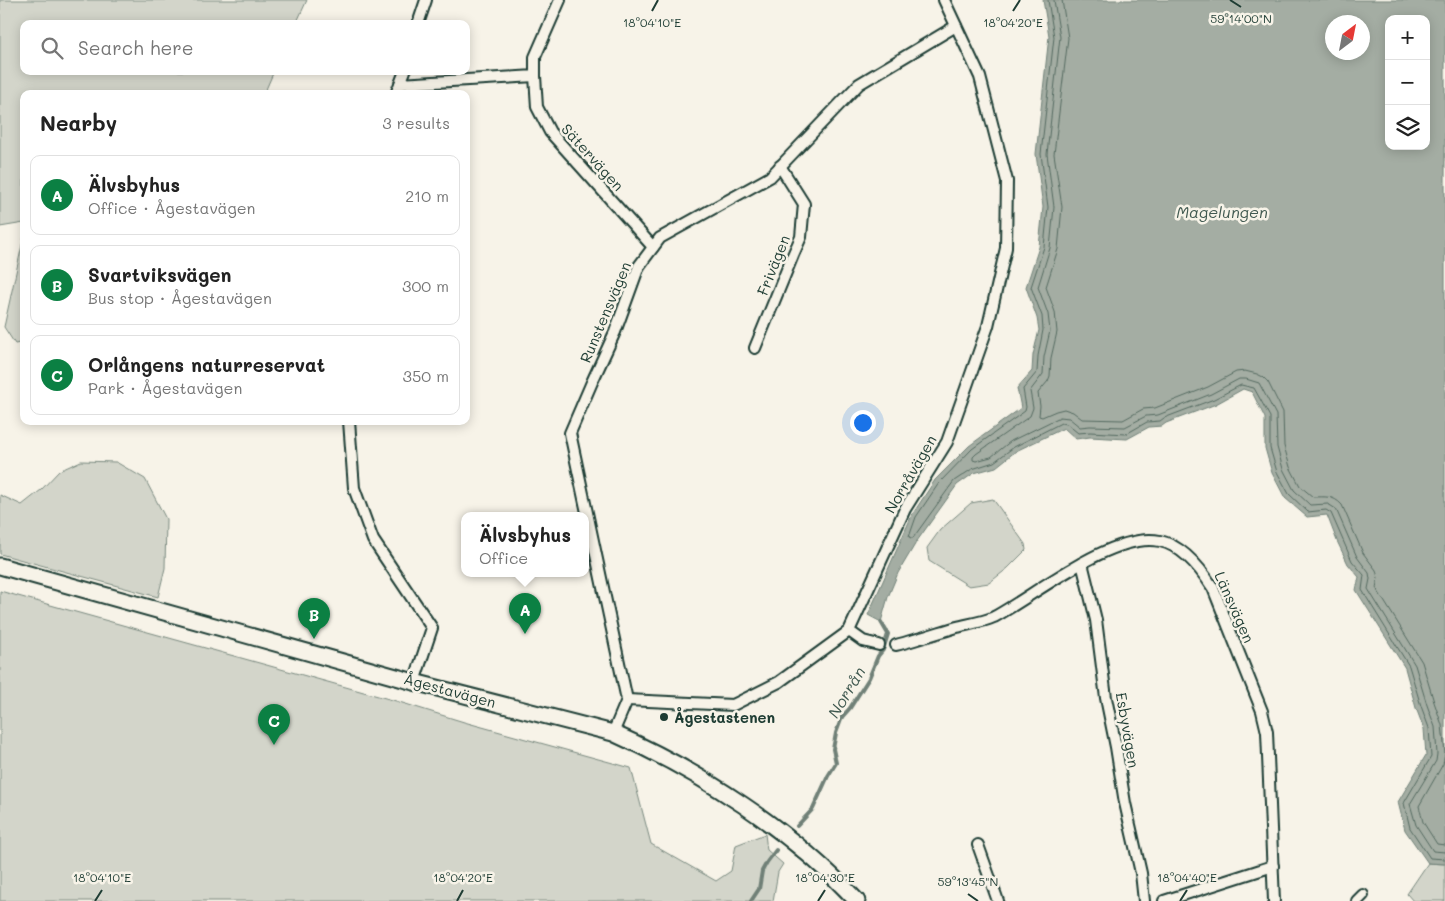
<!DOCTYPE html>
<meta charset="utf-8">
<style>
:root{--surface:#fff;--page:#f6f6f6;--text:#222;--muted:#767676;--line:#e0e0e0;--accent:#0b8043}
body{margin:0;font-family:Mali,sans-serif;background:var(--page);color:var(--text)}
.controls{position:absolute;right:15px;top:15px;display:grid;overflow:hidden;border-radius:10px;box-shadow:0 2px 12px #0003}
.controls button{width:45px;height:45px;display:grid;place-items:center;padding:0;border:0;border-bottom:1px solid var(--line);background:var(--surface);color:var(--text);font:25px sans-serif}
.compass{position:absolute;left:1325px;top:15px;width:45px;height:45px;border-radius:50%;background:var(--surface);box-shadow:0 2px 12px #0003;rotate:32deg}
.you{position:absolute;left:862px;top:422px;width:18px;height:18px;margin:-12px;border:4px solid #fff;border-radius:50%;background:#1a73e8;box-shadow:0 0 0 8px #1a73e833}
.badge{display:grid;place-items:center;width:32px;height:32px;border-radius:50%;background:var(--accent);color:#fff;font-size:16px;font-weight:700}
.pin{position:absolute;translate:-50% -41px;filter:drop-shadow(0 1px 2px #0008)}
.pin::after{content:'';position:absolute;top:26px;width:18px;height:15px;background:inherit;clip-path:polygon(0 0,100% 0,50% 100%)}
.popup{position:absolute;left:461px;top:512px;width:128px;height:65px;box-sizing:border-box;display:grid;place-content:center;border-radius:10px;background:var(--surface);filter:drop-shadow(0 1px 4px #0005);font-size:16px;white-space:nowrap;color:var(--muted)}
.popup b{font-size:19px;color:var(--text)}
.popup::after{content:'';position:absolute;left:50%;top:100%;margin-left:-10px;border:10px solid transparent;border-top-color:var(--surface)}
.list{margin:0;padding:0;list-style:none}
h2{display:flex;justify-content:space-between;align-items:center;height:65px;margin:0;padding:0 20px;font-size:21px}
h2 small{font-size:16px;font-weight:400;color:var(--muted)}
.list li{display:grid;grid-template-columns:32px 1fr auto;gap:15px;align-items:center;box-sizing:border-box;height:80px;margin:0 10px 10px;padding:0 10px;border:1px solid var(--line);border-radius:10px}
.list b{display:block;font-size:19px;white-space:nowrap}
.list p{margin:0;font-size:16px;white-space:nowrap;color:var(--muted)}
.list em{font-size:16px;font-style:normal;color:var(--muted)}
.icon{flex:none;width:28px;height:28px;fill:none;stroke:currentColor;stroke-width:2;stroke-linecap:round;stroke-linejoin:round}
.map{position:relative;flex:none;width:1445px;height:901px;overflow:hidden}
.search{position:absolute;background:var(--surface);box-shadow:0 2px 12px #0003;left:20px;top:20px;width:450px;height:55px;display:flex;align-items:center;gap:12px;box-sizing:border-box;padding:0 18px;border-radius:10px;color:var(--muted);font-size:19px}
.panel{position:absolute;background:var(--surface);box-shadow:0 2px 12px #0003;left:20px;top:90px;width:450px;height:335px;border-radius:10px}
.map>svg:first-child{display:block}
.green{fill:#d3d5ca;stroke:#79897f}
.water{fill:#a4ada3;stroke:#6f8077;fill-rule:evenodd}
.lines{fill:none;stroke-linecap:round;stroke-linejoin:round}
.shore{stroke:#546a60;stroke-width:1}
.stream{stroke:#6f8077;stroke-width:4}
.street-casing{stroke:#1f3d34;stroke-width:14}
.secondary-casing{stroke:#1f3d34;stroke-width:19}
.street{stroke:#f7f3e8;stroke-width:10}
.secondary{stroke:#f7f3e8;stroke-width:15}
.ticks{fill:none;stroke:#1f3d34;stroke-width:2}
.poi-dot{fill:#1f3d34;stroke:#f7f3e8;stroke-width:2}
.labels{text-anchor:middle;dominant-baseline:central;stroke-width:5;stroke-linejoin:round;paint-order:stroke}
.street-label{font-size:15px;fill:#1f3d34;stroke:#f7f3e8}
.poi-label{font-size:15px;font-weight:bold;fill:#1f3d34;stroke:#f7f3e8;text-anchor:start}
.water-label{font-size:16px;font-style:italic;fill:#405950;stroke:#f7f3e8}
.ticks-label{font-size:12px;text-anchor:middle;fill:#1f3d34;stroke:#f7f3e8;stroke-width:5;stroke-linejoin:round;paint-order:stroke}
</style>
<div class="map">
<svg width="1445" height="901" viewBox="0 0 1445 901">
<rect width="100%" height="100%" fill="#f7f3e8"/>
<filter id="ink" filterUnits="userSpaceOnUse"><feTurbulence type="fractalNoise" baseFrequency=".02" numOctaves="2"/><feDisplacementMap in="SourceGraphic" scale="10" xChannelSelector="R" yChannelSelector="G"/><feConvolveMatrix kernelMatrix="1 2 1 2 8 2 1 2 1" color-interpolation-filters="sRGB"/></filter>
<g filter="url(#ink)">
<g class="green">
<polygon points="0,0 307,0 296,24 24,24 24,71 274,71 264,94 24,94 24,223 0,227"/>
<polygon points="24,236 24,342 15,344 4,327"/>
<polygon points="81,461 116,462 145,479 166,519 165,568 158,597 0,554 0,495 22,505 41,490 59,471"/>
<polygon points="993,499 1025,544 1026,550 1008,568 989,583 969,586 929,561 927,548 940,530 971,503"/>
<polygon points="0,591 396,701 464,722 631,768 651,844 716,881 731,871 736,845 765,834 767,850 783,864 778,872 773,901 0,901"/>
<polygon points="1428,863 1445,864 1445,901 1413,901 1407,894"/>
</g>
<path class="water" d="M1043,0H1445V864L1428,863L1405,830L1398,802L1426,755L1424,729L1416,708L1405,668L1356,590L1359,577L1348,564L1337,541L1327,515L1307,517L1285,498L1272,473L1265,448V418L1252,392L1243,389L1216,404L1166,423L1162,426L1149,427L1127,439L1090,437L1076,439L1064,428L1016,451L996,467L974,473L957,485L917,541L898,573L888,597L881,622L868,615L912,515L935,480L969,446L1021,408L1017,388L1032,371L1033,355L1039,330L1037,318L1026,287L1039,247L1043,207L1036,154L1049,36ZM1389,19H1426V146H1389ZM1332,22H1362V52H1332Z"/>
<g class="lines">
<g class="shore">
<polyline points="1048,0 1054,37 1041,154 1048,207 1044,247 1031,287 1042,316 1043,330 1038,356 1037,372 1023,389 1026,407 1025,411 972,449 939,483 916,517 909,537 911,538 913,538 954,481 972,469 994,462 1014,447 1061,423 1067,424 1078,433 1090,432 1126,434 1147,422 1160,421 1164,418 1214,399 1241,385 1254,388 1270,417 1270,448 1277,472 1289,494 1308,512 1326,510 1331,513 1352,561 1364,575 1362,590 1409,666 1421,706 1429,728 1431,757 1404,803 1410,828 1430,858 1445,859"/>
<polyline points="1054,0 1060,37 1047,154 1054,207 1050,248 1038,287 1048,314 1050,331 1044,357 1043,374 1030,391 1033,408 1030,416 976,454 973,457 973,460 976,461 991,457 1011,441 1060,417 1069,418 1080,427 1090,426 1125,427 1146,416 1158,415 1211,394 1239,379 1246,379 1259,383 1276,415 1277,447 1283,469 1294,490 1310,505 1328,504 1336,509 1357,557 1369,573 1370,579 1368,589 1415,665 1427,705 1435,727 1437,754 1436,761 1410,804 1416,825 1433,851 1445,852"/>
<path d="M1062,0L1068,38L1054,154L1062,207L1058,249L1046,287L1055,312L1057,332L1051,358L1050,376L1048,381L1038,393L1040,406L1039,416L1042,417L1056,411L1064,409L1073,412L1082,419L1123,420L1143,409L1155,408L1208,387L1236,372L1245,371L1257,374L1263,377L1268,382L1283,412L1284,446L1290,467L1300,486L1313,497C1325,497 1333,495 1342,505L1363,553L1376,570L1378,578L1376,588L1422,662L1434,702L1442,725L1445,754L1443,764L1419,806L1423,822L1437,844L1445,845"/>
</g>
<g class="stream">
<polyline points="797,826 813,809 828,776 836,763 833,749 836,733 842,717 850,708 869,678 878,656 883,650 888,634 881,622"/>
<polyline points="751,901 759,889 762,871 767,862 776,850"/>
</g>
<defs>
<g id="street">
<polyline points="418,24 426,0"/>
<polyline points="535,76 537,107 550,132 653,247"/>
<polyline points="400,84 535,76 535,57 560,0"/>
<polyline points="396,94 405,71"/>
<polyline points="755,348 793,255 801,237 804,204 780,166"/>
<polyline points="349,421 354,488 373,540 432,628 414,682"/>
<polyline points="1082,563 1096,620 1106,698 1116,747 1125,803 1141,873 1144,901"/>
<polyline points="849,631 863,641 879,645"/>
<path d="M896,645C916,640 937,633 957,627C969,624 983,622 994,617C1035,595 1113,531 1160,541C1183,546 1201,569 1213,588L1262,711L1267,732L1274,901"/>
<polyline points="627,700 733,705 779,682 849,631 905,509 947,442 988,326 1006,248 1007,181 980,77 944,0"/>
<polyline points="627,700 570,433 592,382 615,332 639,266 660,238 770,177 859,84 956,26"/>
<polyline points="613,733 627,700"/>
<polyline points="978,845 998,901"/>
<polyline points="1164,901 1273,866"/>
<polyline points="1357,901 1363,895"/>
</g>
<path id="secondary" d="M0,566L414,682L613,733C701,772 791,830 857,901"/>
</defs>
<use href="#street" class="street-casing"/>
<use href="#secondary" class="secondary-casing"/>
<use href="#street" class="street"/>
<use href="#secondary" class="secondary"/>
</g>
</g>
<path class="ticks" d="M1230,0L1241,7M652,11L658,0M1013,11L1020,0M968,894L978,901M95,901L102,890M457,901L463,890M818,901L825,890M1180,901L1187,890"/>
<circle class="poi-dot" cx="664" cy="717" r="5"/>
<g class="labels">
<g class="street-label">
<text transform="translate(593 157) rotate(48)">Sätervägen</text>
<text transform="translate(773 265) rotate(-68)">Frivägen</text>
<text transform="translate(605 312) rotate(-67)">Runstensvägen</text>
<text transform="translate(910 474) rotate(-60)">Norråvägen</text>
<text transform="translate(1235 607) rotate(66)">Länsvägen</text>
<text transform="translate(450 690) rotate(15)">Ågestavägen</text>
<text transform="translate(1128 730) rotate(80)">Esbyvägen</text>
</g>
<g class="poi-label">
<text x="674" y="717">Ågestastenen</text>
</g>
<g class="water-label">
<text x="1222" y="211">Magelungen</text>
<text transform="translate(846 692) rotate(-59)">Norrån</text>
</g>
</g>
<g class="ticks-label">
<text x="1241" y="23">59°14'00"N</text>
<text x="652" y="27">18°04'10"E</text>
<text x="1013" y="27">18°04'20"E</text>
<text x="102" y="882">18°04'10"E</text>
<text x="463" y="882">18°04'20"E</text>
<text x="825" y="882">18°04'30"E</text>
<text x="1187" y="882">18°04'40"E</text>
<text x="968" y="886">59°13'45"N</text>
</g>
</svg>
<div class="controls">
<button>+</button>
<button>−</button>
<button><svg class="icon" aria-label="layers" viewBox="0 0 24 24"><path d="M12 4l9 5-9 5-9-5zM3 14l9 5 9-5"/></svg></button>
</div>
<svg class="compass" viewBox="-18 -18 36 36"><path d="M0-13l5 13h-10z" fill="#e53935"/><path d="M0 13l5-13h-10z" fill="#767676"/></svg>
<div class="you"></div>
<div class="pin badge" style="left:525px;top:634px">A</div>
<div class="popup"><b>Älvsbyhus</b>Office</div>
<div class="pin badge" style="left:314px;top:639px">B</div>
<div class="pin badge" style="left:274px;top:745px">C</div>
<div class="search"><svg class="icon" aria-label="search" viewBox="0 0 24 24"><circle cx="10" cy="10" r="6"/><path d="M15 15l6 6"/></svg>Search here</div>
<section class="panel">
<h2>Nearby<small>3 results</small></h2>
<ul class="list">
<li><span class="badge">A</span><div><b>Älvsbyhus</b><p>Office · Ågestavägen</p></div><em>210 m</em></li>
<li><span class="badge">B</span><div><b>Svartviksvägen</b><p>Bus stop · Ågestavägen</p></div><em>300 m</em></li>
<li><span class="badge">C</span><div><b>Orlångens naturreservat</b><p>Park · Ågestavägen</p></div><em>350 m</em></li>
</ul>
</section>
</div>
